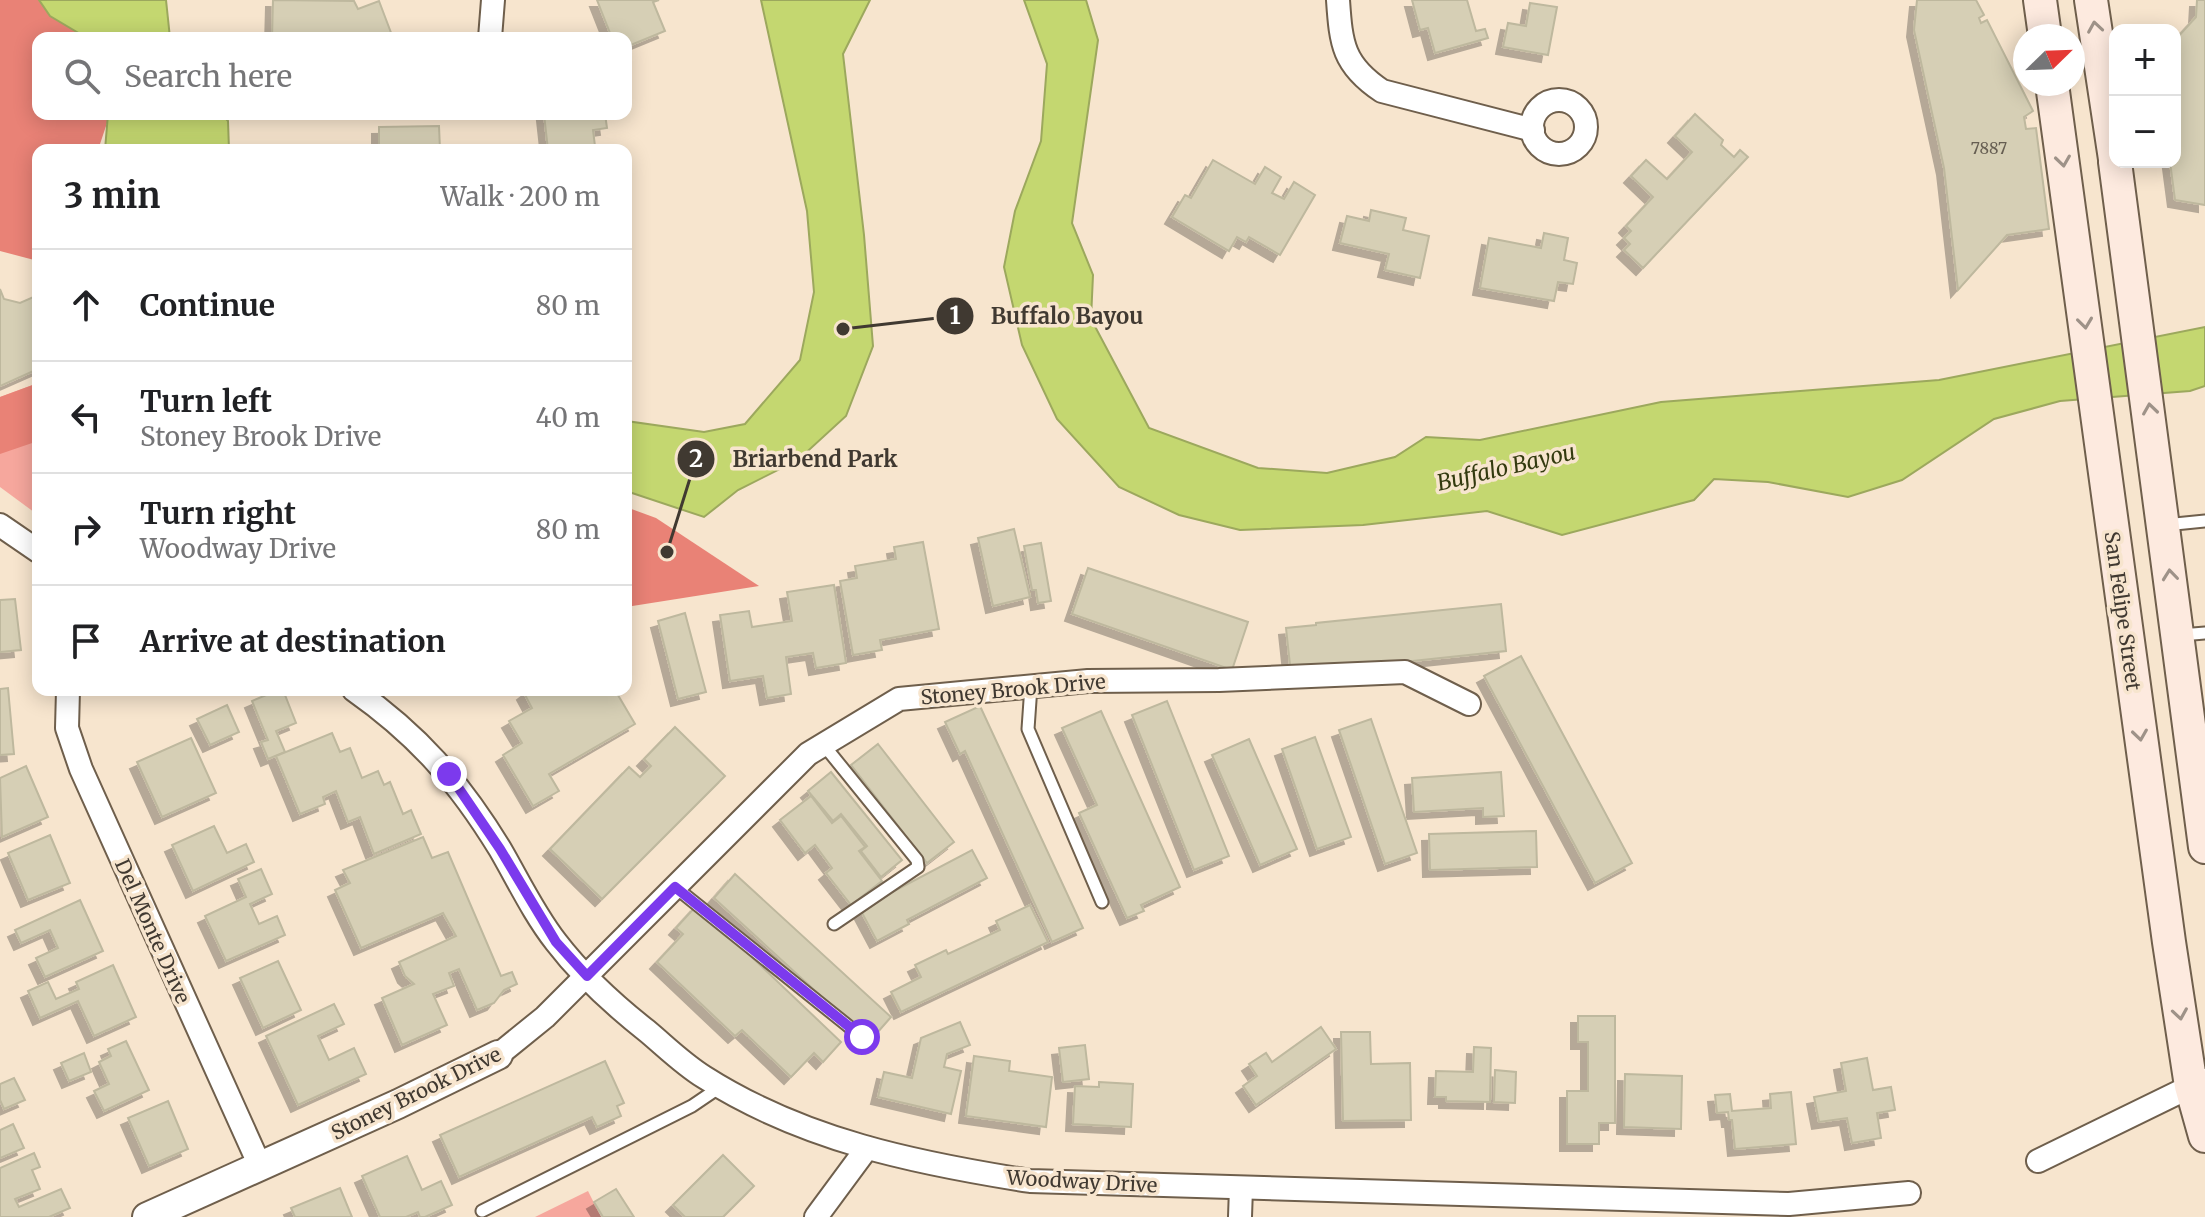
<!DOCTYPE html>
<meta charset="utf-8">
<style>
:root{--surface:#fff;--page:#f2f2f2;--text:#202124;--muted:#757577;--line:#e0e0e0}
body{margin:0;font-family:Merriweather,serif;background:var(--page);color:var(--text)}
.controls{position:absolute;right:24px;top:24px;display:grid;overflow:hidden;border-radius:16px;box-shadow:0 4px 20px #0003}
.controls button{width:72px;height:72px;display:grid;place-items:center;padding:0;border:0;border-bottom:2px solid var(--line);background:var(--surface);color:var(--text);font:40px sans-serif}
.compass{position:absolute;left:2013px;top:24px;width:72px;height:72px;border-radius:50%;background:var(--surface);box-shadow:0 4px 20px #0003;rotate:67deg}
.stop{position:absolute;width:24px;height:24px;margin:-18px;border:6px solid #7c3aed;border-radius:50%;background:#fff}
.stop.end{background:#7c3aed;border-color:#fff;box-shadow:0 2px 8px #0008}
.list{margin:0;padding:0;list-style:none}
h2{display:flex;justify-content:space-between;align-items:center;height:104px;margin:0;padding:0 32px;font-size:34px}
h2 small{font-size:26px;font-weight:400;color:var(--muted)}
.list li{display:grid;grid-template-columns:52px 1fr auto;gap:24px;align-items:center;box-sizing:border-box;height:112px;padding:0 32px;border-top:2px solid var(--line)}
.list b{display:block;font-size:30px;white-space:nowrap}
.list p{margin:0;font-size:26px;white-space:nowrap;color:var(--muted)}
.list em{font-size:26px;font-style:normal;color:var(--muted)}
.icon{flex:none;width:44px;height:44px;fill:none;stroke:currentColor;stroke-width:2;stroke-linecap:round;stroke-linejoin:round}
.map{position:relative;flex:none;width:2205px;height:1217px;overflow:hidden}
.search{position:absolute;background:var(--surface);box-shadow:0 4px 20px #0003;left:32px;top:32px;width:600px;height:88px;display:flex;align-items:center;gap:20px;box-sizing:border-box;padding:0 28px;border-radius:16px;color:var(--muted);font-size:30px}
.panel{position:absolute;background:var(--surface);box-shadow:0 4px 20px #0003;left:32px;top:144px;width:600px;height:552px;border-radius:16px}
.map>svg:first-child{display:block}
.green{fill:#f6a79d}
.forest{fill:#e98276}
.water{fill:#c4d770;stroke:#9ca85d;stroke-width:2}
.building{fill:#d6cfb5;stroke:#beb89e;stroke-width:2;filter:url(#shadow)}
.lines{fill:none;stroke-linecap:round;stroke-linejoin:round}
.service-casing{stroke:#6f5f4c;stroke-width:15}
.minor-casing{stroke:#6f5f4c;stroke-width:26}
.tertiary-casing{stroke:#6f5f4c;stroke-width:32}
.secondary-casing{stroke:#6f5f4c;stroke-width:36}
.service{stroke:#fff;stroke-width:11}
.minor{stroke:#fff;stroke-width:22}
.tertiary{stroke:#fff;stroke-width:28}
.secondary{stroke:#fdeadf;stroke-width:32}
.oneway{stroke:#9e9288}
.route{stroke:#7c3aed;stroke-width:10}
.labels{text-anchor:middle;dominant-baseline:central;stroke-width:7;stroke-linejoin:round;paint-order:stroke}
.number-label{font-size:16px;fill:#665e52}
.street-label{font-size:20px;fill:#403931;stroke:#f7e5ce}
.water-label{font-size:22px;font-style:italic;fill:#333a0f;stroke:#f7e5ce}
.leader{fill:none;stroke:#403931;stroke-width:3}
.callout-dot{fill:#403931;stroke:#f7e5ce;stroke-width:3}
.mark-label{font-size:24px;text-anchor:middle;font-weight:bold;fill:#fff}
.callout-label{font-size:22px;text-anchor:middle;font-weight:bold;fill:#403931;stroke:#f7e5ce;stroke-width:7;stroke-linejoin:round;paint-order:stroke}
</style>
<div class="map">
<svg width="2205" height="1217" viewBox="0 0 2205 1217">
<defs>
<filter id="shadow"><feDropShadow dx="-7" dy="7" stdDeviation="0" flood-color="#0004"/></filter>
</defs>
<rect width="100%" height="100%" fill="#f7e5ce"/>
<g class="green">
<polygon points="38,383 38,515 0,487 0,397"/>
<polygon points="588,1191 601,1217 535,1217"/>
</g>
<g class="forest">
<polygon points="0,0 147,0 135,38 38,38 38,114 110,114 98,150 38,150 38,261 0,251"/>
<polygon points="38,383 38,441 0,454 0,397"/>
<polygon points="626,507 656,518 759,586 626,607"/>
</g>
<g class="water">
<polygon points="39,0 166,0 170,38 87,38 50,16"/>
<polygon points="761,0 870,0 843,54 864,235 873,346 846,416 798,460 738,490 704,517 626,491 626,421 704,432 745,424 800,360 814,292 807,211"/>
<polygon points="1024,0 1086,0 1098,40 1072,223 1093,275 1091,319 1149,428 1258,468 1327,473 1395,457 1426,437 1480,440 1661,402 1939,380 2205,327 2205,386 2190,391 2060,401 1994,419 1902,480 1848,497 1768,482 1714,479 1694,500 1562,535 1487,511 1363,525 1240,530 1179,515 1119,487 1057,419 1022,345 1004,267 1015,211 1041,141 1047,64"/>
<polygon points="108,114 222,114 228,121 229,150 105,150"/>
</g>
<g class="building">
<polygon points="273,0 354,1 358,9 379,1 393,38 334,38 333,36 293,33 293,38 272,38"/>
<polygon points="597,0 659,0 653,2 665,31 626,47 626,38 612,38"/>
<polygon points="1412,0 1467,0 1476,31 1485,29 1488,38 1435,53 1428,28 1420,30"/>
<polygon points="1917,0 1976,0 1984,15 1979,18 1981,23 1987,20 2033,111 2024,117 2026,129 2036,128 2049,229 2007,235 1958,290 1944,168 1914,30"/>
<polygon points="2197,0 2205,0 2205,205 2175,200 2170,162 2175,162 2175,40 2196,17"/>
<polygon points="1530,3 1557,7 1548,55 1503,47 1508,23 1526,26"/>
<polygon points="544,114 605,114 607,128 593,130 595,146 585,147 585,150 548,150"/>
<polygon points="1695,114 1723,140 1721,145 1734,157 1740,150 1748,157 1643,268 1624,250 1630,244 1624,238 1631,231 1626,226 1653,197 1631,176 1646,160 1667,179 1692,152 1675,136"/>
<polygon points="439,126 440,150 379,150 379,127"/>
<polygon points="1213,160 1255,184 1265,167 1281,177 1272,193 1284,199 1294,182 1315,195 1280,255 1249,237 1246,242 1237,237 1229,251 1172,217 1185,195 1191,198"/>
<polygon points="1371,210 1406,218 1403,230 1429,236 1420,278 1385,270 1389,254 1340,243 1347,216 1369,221"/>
<polygon points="1544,233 1568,238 1564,260 1577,263 1573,284 1558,282 1554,301 1480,288 1489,238 1541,248"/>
<polygon points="0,289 4,299 20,303 38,295 38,369 0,386"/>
<polygon points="1014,529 1030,597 993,606 978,538"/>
<polygon points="923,542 939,629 880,640 882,650 853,655 840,581 857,578 855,566 896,559 894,547"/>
<polygon points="1041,543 1051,601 1038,603 1036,590 1032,590 1024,546"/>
<polygon points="1088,568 1248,622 1232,670 1072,614"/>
<polygon points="834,585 846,663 816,668 813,653 786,657 791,694 767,698 763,676 730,681 720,615 749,611 752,627 792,621 787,592"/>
<polygon points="15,599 21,650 0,652 0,600"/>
<polygon points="1501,604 1506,651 1291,674 1286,628 1316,625 1316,623"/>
<polygon points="685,613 706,692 678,699 658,621"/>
<polygon points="1521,656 1632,863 1595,883 1484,676"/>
<polygon points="8,688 14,754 0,755 0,689"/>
<polygon points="278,690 283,690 296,723 276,731 285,752 268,759 261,742 268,740 252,701"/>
<polygon points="528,690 615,690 635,724 549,774 559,791 533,806 503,755 522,743 509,721 532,708 524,693"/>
<polygon points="1167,701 1229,856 1194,870 1132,715"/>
<polygon points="227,705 239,732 210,745 197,719"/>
<polygon points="980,706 1083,928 1052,942 965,751 960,754 945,722"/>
<polygon points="1101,711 1180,887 1141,905 1144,911 1127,918 1079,813 1097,805 1062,728"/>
<polygon points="1371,719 1417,853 1385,864 1339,730"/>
<polygon points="675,727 725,776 602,899 550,849 629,767 640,777 651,766 644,759"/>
<polygon points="332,733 340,752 350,748 362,778 378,771 384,785 390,782 403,814 411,810 421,834 374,854 360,817 348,822 336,791 323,797 325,804 300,814 276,756"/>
<polygon points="1315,737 1351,837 1317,849 1282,749"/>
<polygon points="191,738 216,793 162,817 137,762"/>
<polygon points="1249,739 1297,849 1260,865 1212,755"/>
<polygon points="878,744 954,842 927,863 851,765"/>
<polygon points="26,766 48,817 2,837 0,778"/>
<polygon points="831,772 902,860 881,877 861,851 867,846 841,814 833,821 808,791"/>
<polygon points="1501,772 1504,816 1483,817 1483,808 1414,812 1412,778"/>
<polygon points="811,796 832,823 841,816 865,847 859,851 882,881 851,905 826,873 832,868 815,845 805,853 780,820"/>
<polygon points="214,826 227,853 246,844 254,862 193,891 172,845"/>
<polygon points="1536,831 1537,867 1430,870 1429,834"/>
<polygon points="50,835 70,883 28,900 8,853"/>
<polygon points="423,837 432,858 448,852 501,976 512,972 517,984 504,990 494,1003 477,1010 459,969 449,973 454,986 433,994 447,1025 402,1045 382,998 414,984 405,976 399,962 456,936 443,913 361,948 335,890 350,883 343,870"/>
<polygon points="972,850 987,878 907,920 909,924 877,941 860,909"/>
<polygon points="261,869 272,894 250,904 259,924 277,916 285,935 226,961 205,916 246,897 238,879"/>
<polygon points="735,874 891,1017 870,1041 714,898"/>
<polygon points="80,900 103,951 45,977 36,958 58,948 50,930 21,943 15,930"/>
<polygon points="697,905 841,1042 823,1062 814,1053 791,1077 742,1030 735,1036 657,962 683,934 676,928"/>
<polygon points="1030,905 1048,942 901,1012 891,992 921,977 915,965 946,950 948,954 1000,930 996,921"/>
<polygon points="278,961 301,1010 263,1028 240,978"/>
<polygon points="113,965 136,1017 94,1036 78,1001 40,1018 28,991 48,982 56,999 79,989 76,982"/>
<polygon points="334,1004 344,1024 318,1036 329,1060 354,1048 366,1074 298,1105 266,1036"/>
<polygon points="1578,1016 1615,1016 1615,1123 1599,1123 1599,1144 1567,1144 1567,1091 1588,1091 1588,1042 1578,1042"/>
<polygon points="960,1022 970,1045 947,1054 944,1067 961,1071 951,1114 878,1097 884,1072 912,1078 921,1038"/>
<polygon points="1321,1027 1336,1049 1256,1105 1243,1086 1257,1076 1249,1064 1266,1053 1272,1062"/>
<polygon points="1341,1032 1370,1032 1371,1064 1410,1063 1411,1120 1343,1121"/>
<polygon points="126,1041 149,1090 104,1111 94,1091 109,1084 99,1062 111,1056 108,1049"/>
<polygon points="1085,1045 1089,1079 1063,1082 1059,1048"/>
<polygon points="1474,1047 1491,1048 1490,1102 1446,1101 1446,1097 1435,1097 1436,1071 1473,1072"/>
<polygon points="84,1053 91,1072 69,1081 61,1063"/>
<polygon points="974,1056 1010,1061 1009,1071 1052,1077 1046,1127 966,1116"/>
<polygon points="1867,1058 1873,1090 1891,1087 1895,1110 1877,1113 1881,1138 1852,1143 1847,1118 1819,1122 1814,1097 1846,1091 1841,1063"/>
<polygon points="605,1061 624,1103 617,1106 621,1116 597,1127 592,1117 459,1177 440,1135"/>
<polygon points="1495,1070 1516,1072 1515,1103 1494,1102"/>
<polygon points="1625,1074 1682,1076 1681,1129 1624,1127"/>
<polygon points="14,1078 25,1100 4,1109 0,1100 0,1084"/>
<polygon points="1099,1082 1133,1084 1131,1127 1073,1124 1075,1086 1099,1087"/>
<polygon points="1791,1092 1796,1144 1735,1149 1732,1120 1729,1120 1728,1112 1717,1113 1715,1095 1730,1094 1732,1111 1771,1108 1770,1094"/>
<polygon points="168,1101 188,1149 149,1166 128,1118"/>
<polygon points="13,1124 24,1148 0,1158 0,1130"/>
<polygon points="34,1153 40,1167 32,1170 40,1189 15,1199 19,1207 61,1189 70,1208 49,1217 0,1217 0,1168"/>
<polygon points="723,1155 754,1186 723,1217 685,1217 673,1205"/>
<polygon points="407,1156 422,1190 441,1181 452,1205 425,1217 420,1217 418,1212 406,1217 380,1217 362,1176"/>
<polygon points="340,1188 352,1217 295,1217 291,1208"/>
<polygon points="616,1189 634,1217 603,1217 594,1202"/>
</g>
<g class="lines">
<defs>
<g id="service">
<polyline points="2165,525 2205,521"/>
<polyline points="2181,635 2205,633"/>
<polyline points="1031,686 1028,729 1102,902"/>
<polyline points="823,744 917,860 918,867 834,924"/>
<polyline points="675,887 862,1037"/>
<polyline points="482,1211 692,1106 720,1087"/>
</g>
<g id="minor">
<path d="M1338,0C1341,44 1343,65 1382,91L1533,130"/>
<polyline points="490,38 493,0"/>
<circle cx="1559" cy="127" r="27"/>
<polyline points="0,525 38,551"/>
<polyline points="68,690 67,728 81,769 260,1166"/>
<path d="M354,690C418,735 459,782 500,849C518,880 534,914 556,942C582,976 614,1005 647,1031C665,1046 683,1064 704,1077C803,1140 915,1163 1030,1181L1789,1204L1909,1193"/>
<polyline points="498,1055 545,1017 808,754 899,699 1088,681 1219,680 1405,672 1469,704"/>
<polyline points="2038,1161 2204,1080"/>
<polyline points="816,1217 867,1148"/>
<polyline points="1240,1217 1241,1188"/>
</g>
<polyline id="tertiary" points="147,1217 398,1104 498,1055"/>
<g id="secondary">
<polyline points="2040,0 2045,36"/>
<polyline points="2091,0 2115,159"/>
<polyline points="2052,84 2169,942 2191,1086 2205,1136"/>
<polyline points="2115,162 2205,847"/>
</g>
</defs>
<use href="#service" class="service-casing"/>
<use href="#minor" class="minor-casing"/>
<use href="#tertiary" class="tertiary-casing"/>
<use href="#secondary" class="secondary-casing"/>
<use href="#service" class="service"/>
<use href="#minor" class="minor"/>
<use href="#tertiary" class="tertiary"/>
<use href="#secondary" class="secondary"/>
</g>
<defs><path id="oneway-chevron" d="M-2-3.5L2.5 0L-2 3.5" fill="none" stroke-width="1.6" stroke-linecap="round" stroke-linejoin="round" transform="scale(2)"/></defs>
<g class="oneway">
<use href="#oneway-chevron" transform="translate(2095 27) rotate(-99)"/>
<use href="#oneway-chevron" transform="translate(2063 161) rotate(82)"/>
<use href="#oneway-chevron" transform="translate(2085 323) rotate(83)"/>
<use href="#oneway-chevron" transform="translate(2150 409) rotate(-98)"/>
<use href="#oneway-chevron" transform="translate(2170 575) rotate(-96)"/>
<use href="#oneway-chevron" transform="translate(2140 735) rotate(82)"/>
<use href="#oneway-chevron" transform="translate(2180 1014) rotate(81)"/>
</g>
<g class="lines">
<polyline class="route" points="449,774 500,849 556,942 587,976 675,887 862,1037"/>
</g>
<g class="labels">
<g class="number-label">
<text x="1989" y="148">7887</text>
</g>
<g class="street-label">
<text transform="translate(2123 611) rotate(82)">San Felipe Street</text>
<text transform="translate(1013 689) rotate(-5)">Stoney Brook Drive</text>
<text transform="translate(153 931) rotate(66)">Del Monte Drive</text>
<text transform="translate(416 1093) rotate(-26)">Stoney Brook Drive</text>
<text transform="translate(1082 1181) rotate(3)">Woodway Drive</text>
</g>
<g class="water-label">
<text transform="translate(1506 467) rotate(-13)">Buffalo Bayou</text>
</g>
</g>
<path class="leader" d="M843 329L955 316M667 552L696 459"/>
<g class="callout-dot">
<circle cx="843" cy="329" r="8"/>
<circle cx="667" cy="552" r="8"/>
<circle cx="955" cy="316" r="20"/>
<circle cx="696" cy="459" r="20"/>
</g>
<g class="mark-label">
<text x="955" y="324">1</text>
<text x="696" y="467">2</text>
</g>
<g class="callout-label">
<text x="1067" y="324">Buffalo Bayou</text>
<text x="815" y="467">Briarbend Park</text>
</g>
</svg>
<div class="controls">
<button>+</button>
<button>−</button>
</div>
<svg class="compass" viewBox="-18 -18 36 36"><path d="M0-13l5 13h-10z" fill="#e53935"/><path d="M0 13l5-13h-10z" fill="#757577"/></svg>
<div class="stop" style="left:862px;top:1037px"></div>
<div class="stop end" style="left:449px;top:774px"></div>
<div class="search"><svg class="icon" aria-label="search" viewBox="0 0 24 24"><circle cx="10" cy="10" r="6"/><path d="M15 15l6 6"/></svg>Search here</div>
<section class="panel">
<h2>3 min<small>Walk · 200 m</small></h2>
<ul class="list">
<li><svg class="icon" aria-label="ahead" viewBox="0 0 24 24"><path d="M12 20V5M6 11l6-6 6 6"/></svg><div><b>Continue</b></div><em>80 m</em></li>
<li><svg class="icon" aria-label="left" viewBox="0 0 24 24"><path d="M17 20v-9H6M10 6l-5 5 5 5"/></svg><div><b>Turn left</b><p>Stoney Brook Drive</p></div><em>40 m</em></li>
<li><svg class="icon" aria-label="right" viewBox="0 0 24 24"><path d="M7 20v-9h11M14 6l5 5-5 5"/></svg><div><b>Turn right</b><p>Woodway Drive</p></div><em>80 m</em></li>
<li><svg class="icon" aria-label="arrive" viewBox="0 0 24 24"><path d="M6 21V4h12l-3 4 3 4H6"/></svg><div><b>Arrive at destination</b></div></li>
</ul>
</section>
</div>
